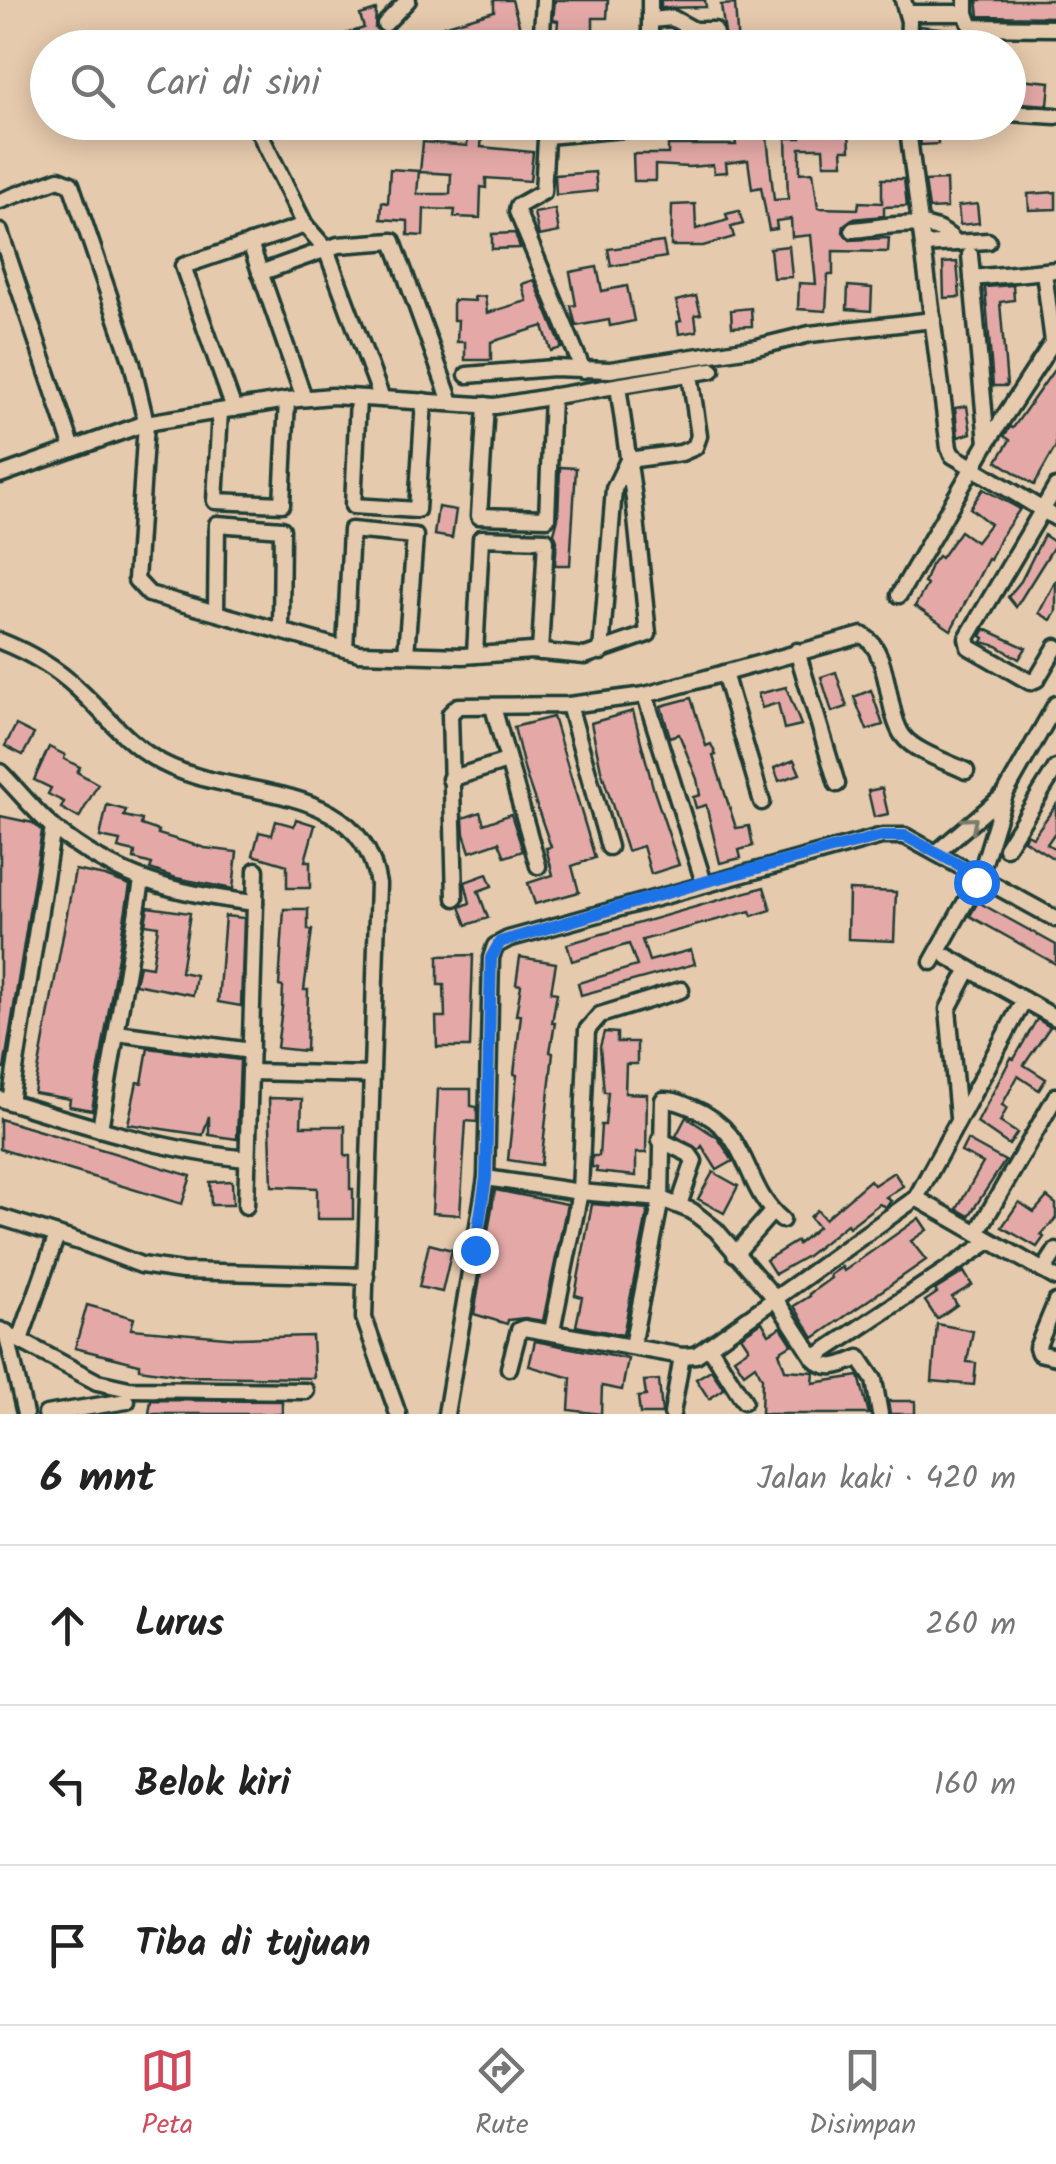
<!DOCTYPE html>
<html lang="id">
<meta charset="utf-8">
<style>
:root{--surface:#fff;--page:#f2f2f2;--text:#222;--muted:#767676;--line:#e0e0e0;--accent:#d1495b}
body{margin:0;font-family:Kalam,sans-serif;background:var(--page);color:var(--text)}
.stop{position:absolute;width:30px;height:30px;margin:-22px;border:8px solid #1a73e8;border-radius:50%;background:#fff}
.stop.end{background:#1a73e8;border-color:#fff;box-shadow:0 2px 10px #0008}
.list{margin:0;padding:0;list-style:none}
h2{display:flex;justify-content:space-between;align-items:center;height:130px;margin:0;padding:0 40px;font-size:42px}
h2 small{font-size:32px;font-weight:400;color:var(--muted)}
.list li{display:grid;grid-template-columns:65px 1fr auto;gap:30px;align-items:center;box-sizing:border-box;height:160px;padding:0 40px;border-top:2px solid var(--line)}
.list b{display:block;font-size:38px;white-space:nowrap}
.list em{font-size:32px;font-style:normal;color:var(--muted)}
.icon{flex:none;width:55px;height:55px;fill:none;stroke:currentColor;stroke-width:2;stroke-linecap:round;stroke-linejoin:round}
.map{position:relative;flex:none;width:1056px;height:1414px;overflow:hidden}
.search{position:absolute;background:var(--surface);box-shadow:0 5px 25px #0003;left:30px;right:30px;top:30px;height:110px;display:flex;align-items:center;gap:25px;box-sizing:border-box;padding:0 35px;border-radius:55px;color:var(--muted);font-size:38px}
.sheet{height:610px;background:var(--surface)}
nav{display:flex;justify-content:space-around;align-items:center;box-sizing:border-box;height:140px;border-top:2px solid var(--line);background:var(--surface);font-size:28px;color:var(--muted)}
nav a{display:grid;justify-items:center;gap:5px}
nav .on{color:var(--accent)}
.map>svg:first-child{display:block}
.building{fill:#e4a9a7;stroke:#1f3d34;stroke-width:2.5}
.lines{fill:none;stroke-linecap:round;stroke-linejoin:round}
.street-casing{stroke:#1f3d34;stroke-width:21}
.street{stroke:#e6caad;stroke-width:14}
.oneway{stroke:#797c6a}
.route{stroke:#1a73e8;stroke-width:12}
</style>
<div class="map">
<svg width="1056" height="1414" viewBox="0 0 1056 1414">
<rect width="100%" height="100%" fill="#e6caad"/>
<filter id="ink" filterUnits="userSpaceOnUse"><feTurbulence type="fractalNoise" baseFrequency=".01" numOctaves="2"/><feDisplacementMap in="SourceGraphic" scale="20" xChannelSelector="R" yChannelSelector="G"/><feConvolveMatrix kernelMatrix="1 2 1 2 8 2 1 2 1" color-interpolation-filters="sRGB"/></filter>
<g filter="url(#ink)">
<g class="building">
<polygon points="494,0 512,0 520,28 512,31 517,48 343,48 339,36 364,28 360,15 376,10 375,28 384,34 387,43 494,11"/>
<polygon points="555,0 608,0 607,18 593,18 593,35 557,33 558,21 553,20"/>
<polygon points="661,0 705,0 706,7 661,8"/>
<polygon points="977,0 1056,0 1056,17 979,16"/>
<polygon points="735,4 738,48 727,48 721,5"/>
<polygon points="919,26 961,30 971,38 995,38 995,48 919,48"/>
<polygon points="1008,78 1050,82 1048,105 1008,102"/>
<polygon points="469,122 483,122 481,147 533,152 530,181 486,178 486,188 481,187 480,218 454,217 455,210 424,209 423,236 408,235 408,221 381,219 382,202 388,203 390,169 419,171 417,194 450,194 451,174 420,172 423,142 467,146"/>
<polygon points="801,122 814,122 815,131 849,130 850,150 842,150 843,164 824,164 823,148 800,148 800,173 813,172 818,208 858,209 859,202 882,203 882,179 904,179 907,206 884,207 884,216 852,219 844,225 843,232 850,240 889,238 888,252 833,251 833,275 828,275 826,311 798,309 799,283 816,284 811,235 792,237 791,219 776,221 777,229 769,230 761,187 752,189 748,160 726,163 727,172 714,173 713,165 689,167 655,165 655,181 634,181 633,154 668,154 668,145 736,145 735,138 767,137 774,200 788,199 786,138 801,138"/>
<polygon points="918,122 936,122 938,144 921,145"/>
<polygon points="595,172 597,191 556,195 555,175"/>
<polygon points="946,180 947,208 929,209 925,181"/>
<polygon points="1056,192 1056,209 1029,210 1028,194"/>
<polygon points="695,204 696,229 728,220 726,214 739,211 743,224 731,227 734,237 703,246 671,246 672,205"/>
<polygon points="977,204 979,223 960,225 958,206"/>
<polygon points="555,209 559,232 539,236 534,213"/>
<polygon points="515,233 520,248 492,249 492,234"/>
<polygon points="663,242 666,257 611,266 608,249"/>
<polygon points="789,246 792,277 773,278 770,248"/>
<polygon points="957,262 960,297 944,298 943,263"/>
<polygon points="597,267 602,291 627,286 634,321 610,326 609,320 576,326 571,306 576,305 570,272"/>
<polygon points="534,280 562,348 551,351 543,326 491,342 491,360 465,360 465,342 457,342 458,320 453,320 453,300 475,301 474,297 485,296 487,313 527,301 522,284"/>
<polygon points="1013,285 1014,300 1000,302 1007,386 993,386 985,287"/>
<polygon points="848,286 872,288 871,311 847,309"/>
<polygon points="696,296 701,314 695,315 697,331 679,334 677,322 681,321 676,301"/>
<polygon points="751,308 752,326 732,327 731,310"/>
<polygon points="1056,367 1056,446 1034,485 997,461 1010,440 1004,436 1010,427 1013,428"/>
<polygon points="967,406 971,433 958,437 955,408"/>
<polygon points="560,467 576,468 570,565 555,565 557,541 554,533 558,518"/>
<polygon points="983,489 1020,509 1000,538 990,560 988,559 951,630 915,606 927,585 924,583 931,565 938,556 941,558 960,531 976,542 990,524 970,508"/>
<polygon points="438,507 456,510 452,538 434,535"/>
<polygon points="1044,535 1056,543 1016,607 1008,597 1021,581"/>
<polygon points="1056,580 1056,612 1051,620 1039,613"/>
<polygon points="985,629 1026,648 1019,659 997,646 982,642 984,638 981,636"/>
<polygon points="836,672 847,707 832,712 821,677"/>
<polygon points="786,687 801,725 784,729 778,703 762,708 758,694"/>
<polygon points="871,690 883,725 867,730 854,697"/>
<polygon points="691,698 706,746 711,744 716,755 713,756 736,828 749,826 753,846 739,850 741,858 720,863 706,805 696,808 693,797 700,795 697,779 679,734 670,737 661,706"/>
<polygon points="633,711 654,791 679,865 651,874 643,846 627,851 601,770 591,723"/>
<polygon points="553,717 595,858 572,866 579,892 535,904 528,883 553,875 546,848 551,847 525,772 514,727"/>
<polygon points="16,725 34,734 23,755 5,746"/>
<polygon points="49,747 65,755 64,759 80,767 77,772 98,784 79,818 61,808 64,802 48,794 51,788 34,780"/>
<polygon points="794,760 800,774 779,781 774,768"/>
<polygon points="882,788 888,814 874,817 868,791"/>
<polygon points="107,805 126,810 124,816 142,820 141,825 159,831 158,834 205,848 237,852 233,889 176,878 150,869 152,864 134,859 135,852 118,848 120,841 100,837"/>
<polygon points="1056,805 1056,831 1047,844 1056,849 1056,860 1024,840 1027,834 1033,837"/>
<polygon points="480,812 484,824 511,814 523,851 505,857 499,842 470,852 464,834 463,818"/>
<polygon points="0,816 33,823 42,831 4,1069 0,1068"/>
<polygon points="296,819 315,825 305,861 310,861 310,888 287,888 287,865 253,855 259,832 272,835 276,821 294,826"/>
<polygon points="75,870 105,876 130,885 92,1110 69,1106 70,1099 34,1093"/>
<polygon points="487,874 492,886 478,891 488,918 467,925 460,907 470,903 465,882"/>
<polygon points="764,887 771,910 752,916 750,911 642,940 649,961 691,950 695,964 581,995 578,983 637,966 629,944 572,961 567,944"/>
<polygon points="849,890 896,892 894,941 848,939"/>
<polygon points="978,902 1056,945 1056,964 970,916"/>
<polygon points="148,907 190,913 181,972 196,975 193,995 135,984 139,965 152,967 158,926 145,924"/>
<polygon points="284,909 308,909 308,930 312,930 304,990 308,990 306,1051 277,1048 282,1008 283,987 279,986"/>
<polygon points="225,916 244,918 241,1006 218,1002"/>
<polygon points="473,955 470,1047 437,1047 436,1017 445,1017 444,985 438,985 438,956"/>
<polygon points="520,957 556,963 551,992 557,993 552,1023 555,1023 550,1052 553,1053 541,1165 508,1160 517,1075 514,1074 521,1015 516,1015 521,985 516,984"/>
<polygon points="1037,1019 1050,1027 1024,1065 1046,1079 1039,1090 1018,1076 1002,1105 1007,1108 1000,1122 1017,1133 1009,1145 977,1123 1011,1058 1014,1059"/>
<polygon points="604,1032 617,1033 617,1042 637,1042 637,1064 626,1064 625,1093 647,1094 646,1153 636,1153 636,1176 596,1172 597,1168 592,1167 592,1156 599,1156 601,1125 605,1125 608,1092 604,1092 600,1047"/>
<polygon points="148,1048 240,1060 237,1139 209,1135 209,1116 203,1135 128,1124 137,1082 142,1083"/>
<polygon points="438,1089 471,1089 471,1106 477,1107 477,1122 466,1121 460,1215 432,1213"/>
<polygon points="269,1098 302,1099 301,1126 345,1126 345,1156 350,1156 350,1189 353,1189 353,1219 317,1219 317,1188 272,1186"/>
<polygon points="686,1117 718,1138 733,1161 717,1170 702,1146 699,1150 676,1136"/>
<polygon points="0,1119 191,1176 182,1204 0,1149"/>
<polygon points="967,1140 1005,1161 969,1216 957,1209 983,1163 961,1152"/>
<polygon points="713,1172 738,1186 724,1213 698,1199"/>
<polygon points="894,1172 903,1186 886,1197 891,1201 886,1207 879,1204 849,1227 847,1224 807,1256 775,1274 766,1260 797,1241 798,1244 818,1227 810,1217 817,1210 825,1219 870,1180 874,1185"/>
<polygon points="232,1181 233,1205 211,1205 210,1182"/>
<polygon points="495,1190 567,1204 543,1321 525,1318 508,1320 507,1324 474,1314"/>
<polygon points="1047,1197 1056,1204 1056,1218 1041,1235 1044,1237 1037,1247 1002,1227 1019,1202 1034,1212"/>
<polygon points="592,1204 648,1209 623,1335 576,1326 582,1297 575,1295"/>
<polygon points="919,1218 927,1230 911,1241 926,1260 814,1338 794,1306 810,1296 809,1294 831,1278 830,1275 842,1267 844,1271"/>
<polygon points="429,1244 452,1250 442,1292 419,1287"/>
<polygon points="964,1272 972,1285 952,1297 957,1305 937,1319 925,1301 937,1293 935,1290"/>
<polygon points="87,1305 134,1318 131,1329 238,1338 312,1336 314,1378 187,1376 139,1369 139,1364 75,1348"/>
<polygon points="762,1322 769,1334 781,1327 792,1344 779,1352 785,1370 814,1372 813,1383 859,1376 869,1414 761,1414 762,1378 755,1365 744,1373 734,1358 749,1348 741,1336"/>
<polygon points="937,1324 973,1331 967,1362 976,1363 974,1385 932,1381"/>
<polygon points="535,1341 628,1359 622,1390 602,1386 601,1414 569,1410 571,1378 529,1366"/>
<polygon points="711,1370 724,1389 709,1399 696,1379"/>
<polygon points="659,1380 662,1414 640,1414 638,1397 646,1396 644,1381"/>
<polygon points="151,1400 282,1401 282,1414 149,1414"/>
<polygon points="888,1401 915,1401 915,1414 890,1414"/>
</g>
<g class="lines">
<defs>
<g id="street">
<polyline points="903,0 909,21 908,48"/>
<polyline points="966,0 966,13 971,27 1056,28"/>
<polyline points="908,13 966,13"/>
<polyline points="651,20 672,18 694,30 714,30 717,44"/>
<polyline points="385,24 408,0"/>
<polyline points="541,48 544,0"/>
<polyline points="650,48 650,0"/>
<polyline points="1008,113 1056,116"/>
<polyline points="547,122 543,192 518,206 517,211 583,370"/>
<polyline points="646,122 646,127 710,122"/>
<polyline points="907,122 949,448 952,455 1056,518"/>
<polyline points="547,136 646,127"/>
<polyline points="0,201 59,179 71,184 132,363 146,423 136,580 149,594 359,653 463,656 532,651 585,656 648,634 634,499 618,386"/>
<polyline points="305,225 326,249 382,399"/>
<path d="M853,230C886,227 934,214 956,243"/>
<polyline points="0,232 73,449"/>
<polyline points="250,243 304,398"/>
<polyline points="923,245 988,241"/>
<polyline points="970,255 987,443"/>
<polyline points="1044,272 1053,342"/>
<polyline points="260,273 338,245 393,241 451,402"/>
<polyline points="972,278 1056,270"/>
<polyline points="467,375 553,368 610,370 757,347 810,334 933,320"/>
<polyline points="358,398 353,506 417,510 424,401"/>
<polyline points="486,405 479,516 547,518 552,396"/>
<polyline points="234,409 183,266 305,225 254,122"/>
<polyline points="220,411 215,501 282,504 287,400"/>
<polyline points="0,475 146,423 287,400 332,396 495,406 712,370"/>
<polyline points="1056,487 967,638 969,647 1030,682 1037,679 1056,647"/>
<polyline points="899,595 987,443 1056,337"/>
<polyline points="216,612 217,524 282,529 281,629"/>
<path d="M0,641C28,652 56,668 78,689C103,712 123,738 152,757C226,805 360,772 378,884L364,1318L398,1414"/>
<polyline points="345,649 351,530 415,536 406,654"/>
<polyline points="797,651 837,784"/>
<polyline points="601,652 614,489 628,460 681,453 695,447 699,436 690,374"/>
<polyline points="475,655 481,538 546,540 540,652"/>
<polyline points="724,673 762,802"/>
<polyline points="645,695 704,883"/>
<polyline points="569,705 609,847"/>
<polyline points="493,707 538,866"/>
<path d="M0,772C18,790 35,812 54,828C117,879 177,894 255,903"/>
<polyline points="450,779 507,761"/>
<polyline points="1006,848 1056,768"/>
<polyline points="936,853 1004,795"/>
<path d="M455,898L450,714L458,706L569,705L645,695L862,635C891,650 885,711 903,736C915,752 948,762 966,771"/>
<polyline points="948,957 1056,1018"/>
<polyline points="932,962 980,876 1005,794 1056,704"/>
<polyline points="117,1033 251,1051"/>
<polyline points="250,1072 370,1075"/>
<path d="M0,1099C81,1124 163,1151 248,1159"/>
<polyline points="10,1102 53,827"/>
<polyline points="958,1117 948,1009 969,969"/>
<polyline points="100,1129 142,881"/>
<polyline points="660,1140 689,1154 694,1161 679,1205"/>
<polyline points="486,1178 580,1192 661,1199 692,1211 716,1230 774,1297 814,1358 990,1241"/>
<polyline points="916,1198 1056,1278"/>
<polyline points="246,1206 256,870"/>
<polyline points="0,1217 86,1244 141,1265 182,1271 366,1276"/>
<polyline points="977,1233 1056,1096"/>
<polyline points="735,1254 772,1212"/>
<polyline points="1043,1271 1056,1251"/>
<polyline points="1056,1302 1037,1348 1039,1353 1056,1357"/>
<polyline points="0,1330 97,1382 129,1389 306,1391"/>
<polyline points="552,1331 580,1192 587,1030 600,1015 681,990"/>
<polyline points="6,1332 25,1414"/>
<polyline points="20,1340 57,1235"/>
<path d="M632,1346L661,1199L663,1100C674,1099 682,1104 693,1108C753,1133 741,1186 782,1220"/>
<polyline points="709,1346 744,1401"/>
<path d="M814,1358C827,1373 844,1364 859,1358L874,1380L880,1414"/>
<polyline points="509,1368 519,1330 524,1328 682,1356 696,1355 709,1346 916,1198 1024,1000"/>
<polyline points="46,1414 127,1401"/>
<polyline points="446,1414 486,1178 491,958 495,946 508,939 882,836 905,836 1056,919"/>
<polyline points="672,1414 682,1356"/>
</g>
</defs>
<use href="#street" class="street-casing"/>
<use href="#street" class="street"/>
</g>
<defs><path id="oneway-chevron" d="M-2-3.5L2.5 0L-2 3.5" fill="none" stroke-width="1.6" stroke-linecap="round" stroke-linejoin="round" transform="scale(2.5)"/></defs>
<use class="oneway" href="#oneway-chevron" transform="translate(971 823) rotate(-41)"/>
</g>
<g class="lines" filter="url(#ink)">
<polyline class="route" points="475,1250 486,1178 491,958 500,942 704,882 882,836 905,836 980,876 976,882"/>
</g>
</svg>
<div class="stop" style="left:976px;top:882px"></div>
<div class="stop end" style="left:475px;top:1250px"></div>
<div class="search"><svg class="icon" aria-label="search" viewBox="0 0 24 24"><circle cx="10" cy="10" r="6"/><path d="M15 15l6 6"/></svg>Cari di sini</div>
</div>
<section class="sheet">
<h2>6 mnt<small>Jalan kaki · 420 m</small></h2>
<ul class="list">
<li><svg class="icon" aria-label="ahead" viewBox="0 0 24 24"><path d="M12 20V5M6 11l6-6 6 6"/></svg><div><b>Lurus</b></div><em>260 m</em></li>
<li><svg class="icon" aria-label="left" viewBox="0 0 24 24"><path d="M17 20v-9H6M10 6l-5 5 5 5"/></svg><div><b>Belok kiri</b></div><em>160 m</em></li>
<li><svg class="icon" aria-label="arrive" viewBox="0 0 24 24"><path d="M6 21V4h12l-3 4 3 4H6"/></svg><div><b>Tiba di tujuan</b></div></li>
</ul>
</section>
<nav>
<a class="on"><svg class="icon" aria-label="map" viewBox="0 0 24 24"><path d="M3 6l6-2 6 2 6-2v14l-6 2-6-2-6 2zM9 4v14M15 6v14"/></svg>Peta</a>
<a><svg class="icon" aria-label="directions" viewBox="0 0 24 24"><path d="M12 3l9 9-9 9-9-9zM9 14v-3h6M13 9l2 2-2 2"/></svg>Rute</a>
<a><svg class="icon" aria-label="saved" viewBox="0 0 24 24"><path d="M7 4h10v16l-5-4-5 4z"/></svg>Disimpan</a>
</nav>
